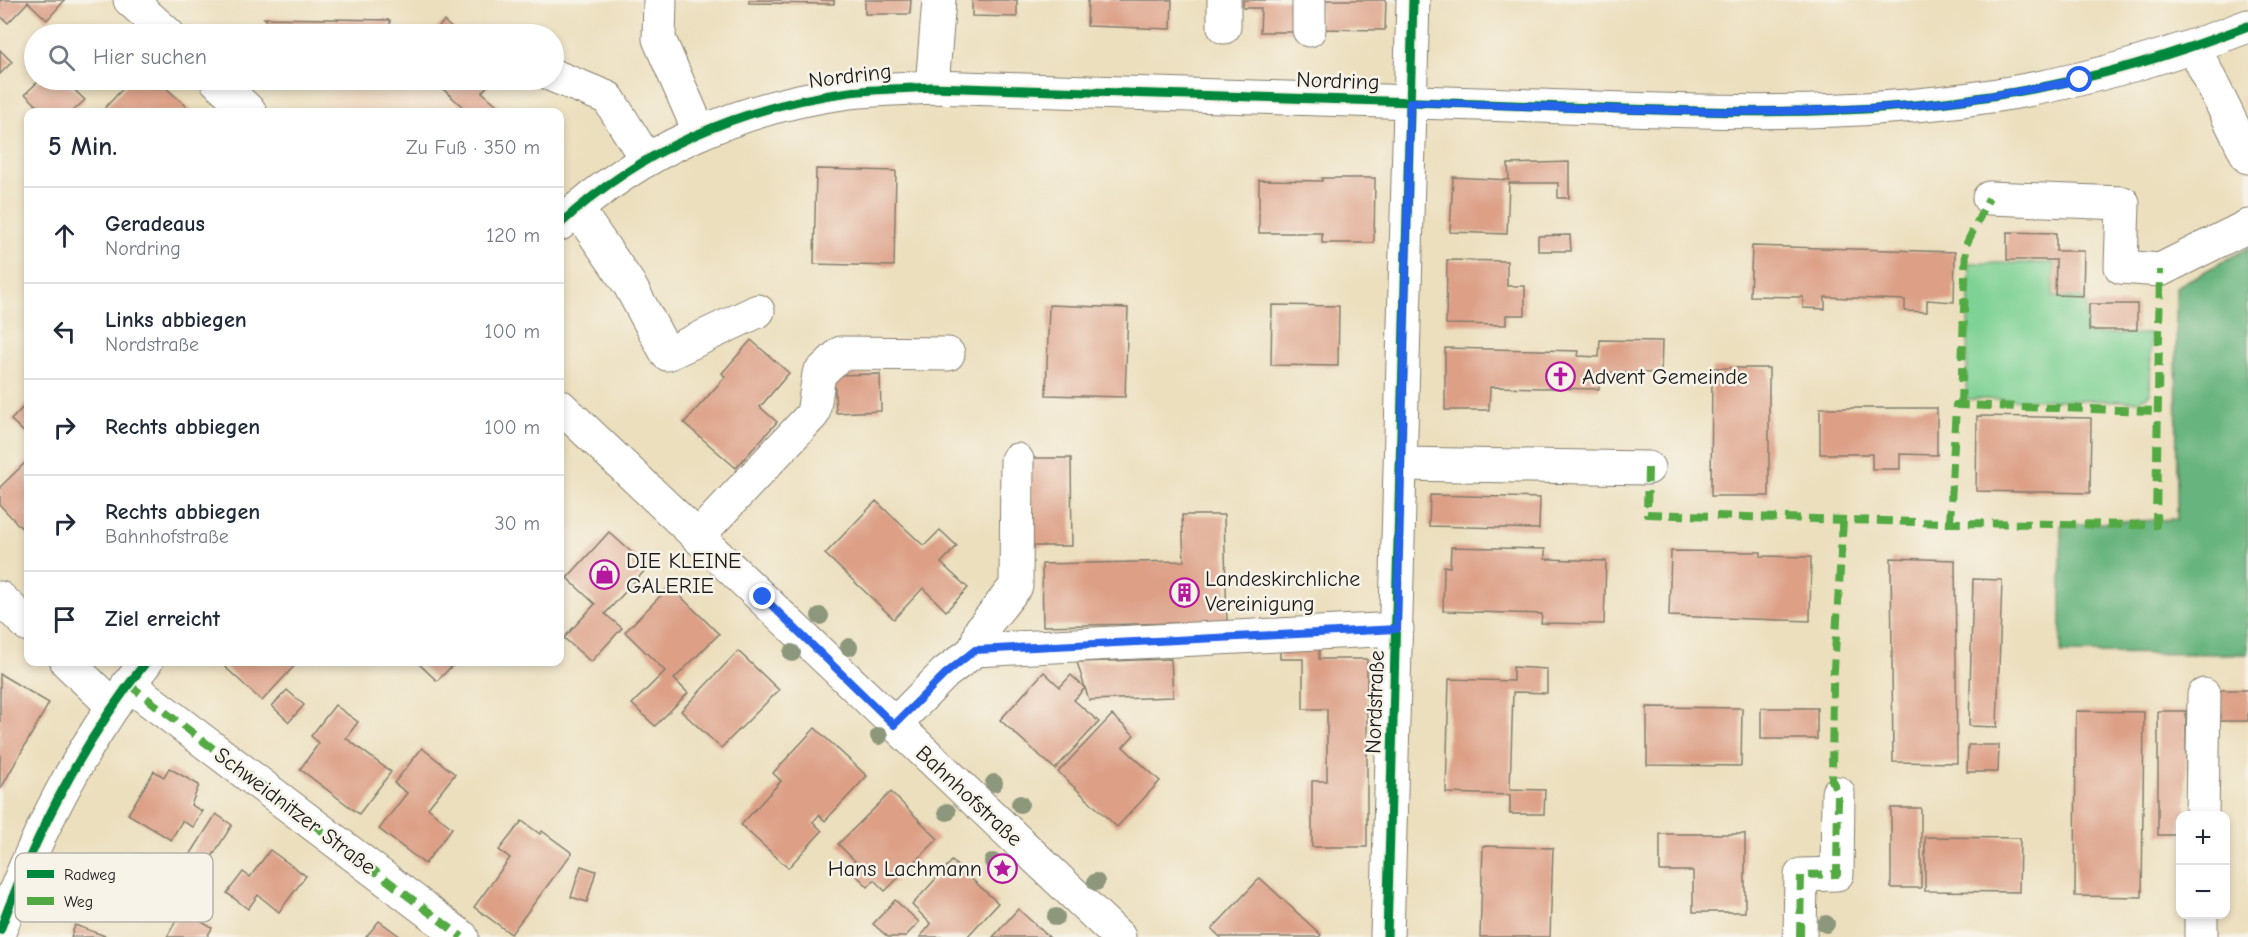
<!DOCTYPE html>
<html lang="de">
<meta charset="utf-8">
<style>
:root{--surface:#fff;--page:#f2f2f3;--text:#1f2937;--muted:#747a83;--line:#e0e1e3}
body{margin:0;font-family:"Comic Neue",sans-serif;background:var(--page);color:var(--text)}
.controls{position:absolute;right:18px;bottom:18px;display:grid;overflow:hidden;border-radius:12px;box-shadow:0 3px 9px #0003}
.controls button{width:54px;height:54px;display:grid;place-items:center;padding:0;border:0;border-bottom:2px solid var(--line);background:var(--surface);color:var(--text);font:30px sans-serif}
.stop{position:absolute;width:18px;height:18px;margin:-14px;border:4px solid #2563eb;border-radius:50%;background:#fff}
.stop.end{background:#2563eb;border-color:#fff;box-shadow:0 2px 6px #0008}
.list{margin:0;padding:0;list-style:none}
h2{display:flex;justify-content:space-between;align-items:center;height:78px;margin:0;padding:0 24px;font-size:26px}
h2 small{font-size:20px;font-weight:400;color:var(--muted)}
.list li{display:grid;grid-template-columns:39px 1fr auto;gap:18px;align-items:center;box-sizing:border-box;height:96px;padding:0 24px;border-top:2px solid var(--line)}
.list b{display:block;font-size:22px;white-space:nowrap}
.list p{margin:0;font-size:20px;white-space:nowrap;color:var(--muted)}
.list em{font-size:20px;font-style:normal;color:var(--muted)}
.icon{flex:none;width:33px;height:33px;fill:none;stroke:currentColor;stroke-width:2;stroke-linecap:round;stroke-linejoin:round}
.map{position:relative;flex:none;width:2248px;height:937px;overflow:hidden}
.search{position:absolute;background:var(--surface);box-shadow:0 3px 9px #0003;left:24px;top:24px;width:540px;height:66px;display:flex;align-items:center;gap:15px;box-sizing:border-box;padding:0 21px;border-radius:33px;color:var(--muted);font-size:22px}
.panel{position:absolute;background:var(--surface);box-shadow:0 3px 9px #0003;left:24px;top:108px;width:540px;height:558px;border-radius:12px}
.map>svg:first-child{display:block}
.built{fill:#eed6bb}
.green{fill:#7fd295;stroke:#4e7758;stroke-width:1.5}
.forest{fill:#67b47e;stroke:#42684d;stroke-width:1.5}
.building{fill:#dda087}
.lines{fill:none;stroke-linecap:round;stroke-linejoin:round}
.minor-casing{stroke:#847e6d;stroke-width:35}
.major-casing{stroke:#847e6d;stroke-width:35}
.minor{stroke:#fff;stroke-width:33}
.major{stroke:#fff;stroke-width:33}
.quiet{stroke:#52a943;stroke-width:8;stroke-dasharray:15 8;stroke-linecap:butt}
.cycleway-casing{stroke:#f7f3e8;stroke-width:13}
.cycleway{stroke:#00873e;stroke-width:9}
.tree{fill:#8d977c}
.route{stroke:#2563eb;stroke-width:8}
.labels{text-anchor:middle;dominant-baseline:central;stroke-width:5;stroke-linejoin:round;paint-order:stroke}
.street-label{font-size:22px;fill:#1c1c1c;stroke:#f7f3e8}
.poi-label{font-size:22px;fill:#1c1c1c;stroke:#f7f3e8;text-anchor:start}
.key{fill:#f7f3e8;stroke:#b5b2ab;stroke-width:1.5}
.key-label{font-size:16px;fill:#1c1c1c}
</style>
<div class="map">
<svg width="2248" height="937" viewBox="0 0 2248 937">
<rect width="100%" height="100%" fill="#f7f3e8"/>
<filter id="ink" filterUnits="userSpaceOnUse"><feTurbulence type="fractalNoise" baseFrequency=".0167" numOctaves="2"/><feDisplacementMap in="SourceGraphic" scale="12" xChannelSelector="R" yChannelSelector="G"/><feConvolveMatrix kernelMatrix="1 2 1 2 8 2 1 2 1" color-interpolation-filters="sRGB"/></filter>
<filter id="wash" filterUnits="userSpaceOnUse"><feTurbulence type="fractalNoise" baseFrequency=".008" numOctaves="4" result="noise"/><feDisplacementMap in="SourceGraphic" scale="24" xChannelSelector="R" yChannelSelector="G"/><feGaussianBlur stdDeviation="1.35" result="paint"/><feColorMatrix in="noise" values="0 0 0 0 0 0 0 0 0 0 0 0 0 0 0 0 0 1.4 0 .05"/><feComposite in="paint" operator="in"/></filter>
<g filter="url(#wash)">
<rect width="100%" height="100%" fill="#ecdfbe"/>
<g class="built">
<polygon points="343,80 493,80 482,92 505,112 315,112 312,110"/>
<polygon points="2248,92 2248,121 2238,96"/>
</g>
<polygon class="green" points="1970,263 2054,263 2053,297 2082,298 2087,305 2086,334 2151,334 2150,394 2138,401 1966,399"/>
<polygon class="forest" points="2248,248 2248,654 2061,653 2061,525 2177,519 2176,287"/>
<g id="blocks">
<g class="building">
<polygon points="0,0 65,0 47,20 28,2 8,23 0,16"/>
<polygon points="749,0 834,0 834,4 749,3"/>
<polygon points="865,0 911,0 910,14 865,14"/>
<polygon points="972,0 1017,0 1017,17 972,16"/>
<polygon points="1088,0 1172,0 1171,29 1087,26"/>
<polygon points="1243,0 1294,0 1294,32 1260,32 1261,8 1243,8"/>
<polygon points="1320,0 1386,0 1385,30 1319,29"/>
<polygon points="264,18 390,20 390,34 281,34"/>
<polygon points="444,21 458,34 432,34"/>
<polygon points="0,50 12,62 0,74"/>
<polygon points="40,80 64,80 85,100 72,112 44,112 25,94"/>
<polygon points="131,80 157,80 193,112 101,112"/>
<polygon points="433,80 493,80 482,92 505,112 463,112 466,110"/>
<polygon points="1569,162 1569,198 1558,198 1558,183 1509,183 1507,234 1450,232 1453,177 1509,180 1508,164"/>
<polygon points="816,169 896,171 894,266 814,264"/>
<polygon points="1322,178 1375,178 1374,243 1322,243 1322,233 1259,233 1259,180 1322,181"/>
<polygon points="2007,232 2056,233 2056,251 2084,251 2083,296 2055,295 2056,260 2007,260"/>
<polygon points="1570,235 1571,251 1538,251 1538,236"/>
<polygon points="1752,246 1955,252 1954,302 1927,300 1927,312 1905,311 1905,300 1825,297 1825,309 1803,308 1803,297 1750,296"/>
<polygon points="1447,260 1507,261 1507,286 1525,286 1525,315 1506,315 1506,325 1446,324"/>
<rect x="2089" y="304" width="48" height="26"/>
<polygon points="1049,305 1128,308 1125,397 1046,395"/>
<polygon points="1272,305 1339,306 1338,366 1271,365"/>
<polygon points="751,340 789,373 760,407 777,422 736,468 684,423 725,377 722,373"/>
<polygon points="1600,340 1662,341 1661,373 1599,372 1599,389 1490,387 1489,410 1445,410 1445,348 1579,351 1578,356 1599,357"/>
<polygon points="1712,368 1769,368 1769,496 1711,496"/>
<polygon points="880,374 881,411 836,413 834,375"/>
<polygon points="28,402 28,436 11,420"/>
<polygon points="1820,408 1937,408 1937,455 1900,454 1900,469 1872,469 1872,454 1820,454"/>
<polygon points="1977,416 2091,418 2090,493 1976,491"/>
<polygon points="1030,458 1071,458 1072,546 1031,546"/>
<polygon points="28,460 28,535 0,505 0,487"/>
<polygon points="1430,495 1540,498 1539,529 1429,526"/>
<polygon points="876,501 924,546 940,530 957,546 941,563 968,588 946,611 923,588 894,619 825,554"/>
<polygon points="1182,515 1224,515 1227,622 1043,626 1042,564 1184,561"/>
<polygon points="609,532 648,567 605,614 622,628 591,662 564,638 595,604 567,578"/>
<polygon points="1451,547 1545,549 1545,559 1606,561 1604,624 1541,623 1542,614 1443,611 1444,566 1450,567"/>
<polygon points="1671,551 1761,552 1761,556 1811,557 1810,621 1669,616"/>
<polygon points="1891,558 1955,560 1957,763 1893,762"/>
<polygon points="1973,579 2002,580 1997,727 1969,726"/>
<polygon points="670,586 719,634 674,679 688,693 655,726 632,704 665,671 625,632"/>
<polygon points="1280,641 1319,641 1319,659 1367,659 1367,847 1312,847 1312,781 1327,781 1327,709 1303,709 1303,659 1280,659"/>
<polygon points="738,651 779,690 721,748 681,711"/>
<polygon points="1171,659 1173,697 1089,700 1085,688 1074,700 1099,722 1055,769 1000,720 1044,672 1060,687 1071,675 1085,688 1077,662"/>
<polygon points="228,662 298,662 262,701 224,666"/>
<polygon points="417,662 456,662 437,681"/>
<polygon points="1513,667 1547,669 1547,693 1513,692 1510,789 1545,790 1544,814 1510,814 1510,795 1446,793 1449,679 1513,681"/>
<polygon points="0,674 49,703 0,790"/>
<polygon points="287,690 304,705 289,722 272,706"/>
<rect x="2217" y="690" width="31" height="31"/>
<polygon points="335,705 358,722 346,738 391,772 359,814 300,769 319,743 311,736"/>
<polygon points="1647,707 1742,708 1741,766 1647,765"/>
<rect x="1761" y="708" width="56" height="31"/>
<polygon points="2076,711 2144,712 2142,897 2075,896"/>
<polygon points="2158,711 2186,711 2186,816 2180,816 2180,835 2158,835"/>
<polygon points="1112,715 1134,735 1123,747 1160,781 1117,827 1058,772"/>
<polygon points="815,728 867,776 825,821 819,815 813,822 822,831 788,868 741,825 781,781 773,773"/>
<polygon points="1968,745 1999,745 1998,772 1967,772"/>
<polygon points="422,748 455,774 428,808 452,828 425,864 379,829 407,793 394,783"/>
<polygon points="169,768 199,785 191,805 202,811 193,827 182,821 171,840 128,814 154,771 164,777"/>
<polygon points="891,792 938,839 885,891 874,880 868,887 851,870 858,864 838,844"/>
<rect x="1891" y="808" width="30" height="80"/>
<polygon points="216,814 232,825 207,865 190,855"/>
<polygon points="522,821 540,834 542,831 572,853 511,934 474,907 510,858 499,850"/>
<polygon points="1660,834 1745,834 1745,912 1693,912 1693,871 1660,871"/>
<polygon points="1925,837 2020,838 2019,892 1925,891"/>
<polygon points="1483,846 1553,848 1550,937 1480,937"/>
<polygon points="270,850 306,876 279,912 258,895 248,909 227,893 243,872 250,877"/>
<polygon points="952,861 998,903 967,937 920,937 931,924 912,905"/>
<polygon points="581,866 596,871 587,902 571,897"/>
<polygon points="1260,878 1321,935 1319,937 1220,937 1212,929"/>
<polygon points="895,900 919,922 905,937 888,937 873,924"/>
<polygon points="1018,909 1049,937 993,937"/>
<polygon points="182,910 212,928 207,937 167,937"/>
<polygon points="379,921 401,937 366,937"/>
<polygon points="75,925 108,937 71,937"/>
</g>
</g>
</g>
<g filter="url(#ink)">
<use href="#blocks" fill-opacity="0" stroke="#847e6d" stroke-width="1.5"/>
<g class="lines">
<defs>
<g id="minor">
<polyline points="660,0 659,39 699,131"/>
<polyline points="1224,27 1224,0"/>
<polyline points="1309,30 1309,0"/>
<polyline points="2194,47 2248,157"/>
<polyline points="554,76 608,98 646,159"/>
<polyline points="932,87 939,0"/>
<polyline points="1989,198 2123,203 2121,267 2160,270 2248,226"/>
<polyline points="577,209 629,284 667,354 758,311"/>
<path d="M560,224C640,150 741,106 850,92C877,89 905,89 932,87C1114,93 1296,99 1479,104C1649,109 1822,122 1991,96C2080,83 2165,58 2248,26"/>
<polyline points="560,406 1119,937"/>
<polyline points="1402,464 1648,468"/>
<polyline points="698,536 813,414 819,374 841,353 948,354"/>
<polyline points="0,598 28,625"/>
<polyline points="975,650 981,630 1016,586 1017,460"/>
<polyline points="67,662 113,706"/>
<polyline points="128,684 462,937"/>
<polyline points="894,725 945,673 975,650 1397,629"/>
<polyline points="2202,816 2204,695"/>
<polyline points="1387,937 1413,0"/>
<polyline points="1800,937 1801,875 1837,874 1838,793"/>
<polyline points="2201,937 2201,914"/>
</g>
<g id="major">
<polyline points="130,0 168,34"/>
<polyline points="216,80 250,112"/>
<path d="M0,930C35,836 83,741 146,662"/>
</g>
</defs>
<use href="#minor" class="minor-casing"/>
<use href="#major" class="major-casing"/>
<use href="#minor" class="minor"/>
<use href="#major" class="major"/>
<g class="quiet">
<polyline points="1961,405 1966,245 1989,198"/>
<polyline points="1648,468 1647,514 1950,523 2156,525 2160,270"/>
<polyline points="1950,523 1956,405 2157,411"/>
<polyline points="128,684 462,937"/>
<polyline points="1800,937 1801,875 1837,874 1838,793 1832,780 1833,686 1843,520"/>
</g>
<defs>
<g id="cycleway">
<path d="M560,224C640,150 741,106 850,92C877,89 905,89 932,87C1114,93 1296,99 1479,104C1649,109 1822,122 1991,96C2080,83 2165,58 2248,26"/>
<path d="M0,930C35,836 83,741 146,662"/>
<polyline points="1387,937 1413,0"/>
</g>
</defs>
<use href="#cycleway" class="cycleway-casing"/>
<use href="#cycleway" class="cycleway"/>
</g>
<g class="tree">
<circle cx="820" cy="616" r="9"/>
<circle cx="849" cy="647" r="9"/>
<circle cx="792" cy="653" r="9"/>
<circle cx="879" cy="736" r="9"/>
<circle cx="994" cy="783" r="9"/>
<circle cx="1020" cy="804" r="9"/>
<circle cx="947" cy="812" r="9"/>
<circle cx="993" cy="862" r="9"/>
<circle cx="1096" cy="882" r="9"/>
<circle cx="1056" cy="917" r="9"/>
<circle cx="1826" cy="924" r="9"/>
</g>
</g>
<g class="lines" filter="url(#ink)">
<path class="route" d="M763,597L894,725L945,674L975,650L1397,629L1410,102C1574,107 1740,118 1905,106C1964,102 2022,91 2080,80"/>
</g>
<defs>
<symbol id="church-ring" viewBox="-11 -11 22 22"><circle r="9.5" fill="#f7f3e8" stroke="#b5179e" stroke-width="1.5"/><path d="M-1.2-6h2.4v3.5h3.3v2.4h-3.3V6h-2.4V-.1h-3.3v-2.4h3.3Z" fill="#b5179e"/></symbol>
<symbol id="shop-ring" viewBox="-11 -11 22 22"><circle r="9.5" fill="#f7f3e8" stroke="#b5179e" stroke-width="1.5"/><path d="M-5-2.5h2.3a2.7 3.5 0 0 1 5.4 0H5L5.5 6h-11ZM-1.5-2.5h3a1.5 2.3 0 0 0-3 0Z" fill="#b5179e"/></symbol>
<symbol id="building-ring" viewBox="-11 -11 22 22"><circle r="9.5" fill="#f7f3e8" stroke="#b5179e" stroke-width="1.5"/><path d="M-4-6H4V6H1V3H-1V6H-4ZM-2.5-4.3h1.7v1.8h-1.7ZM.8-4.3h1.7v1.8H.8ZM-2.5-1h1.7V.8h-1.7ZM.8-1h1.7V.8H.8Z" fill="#b5179e"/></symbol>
<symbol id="sight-ring" viewBox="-11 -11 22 22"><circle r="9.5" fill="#f7f3e8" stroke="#b5179e" stroke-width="1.5"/><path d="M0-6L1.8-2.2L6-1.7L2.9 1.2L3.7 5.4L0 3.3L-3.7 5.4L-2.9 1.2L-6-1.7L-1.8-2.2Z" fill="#b5179e"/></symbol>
</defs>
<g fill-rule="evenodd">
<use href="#church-ring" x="1544" y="360" width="33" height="33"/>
<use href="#shop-ring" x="588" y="558" width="33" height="33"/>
<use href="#building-ring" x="1168" y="576" width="33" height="33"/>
<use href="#sight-ring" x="986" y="852" width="33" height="33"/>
</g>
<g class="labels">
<g class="street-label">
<text transform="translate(850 76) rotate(-7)">Nordring</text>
<text transform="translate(1338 81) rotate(2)">Nordring</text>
<text transform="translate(1375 702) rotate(-88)">Nordstraße</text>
<text transform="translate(969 796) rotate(43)">Bahnhofstraße</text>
<text transform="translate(295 811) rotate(37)">Schweidnitzer Straße</text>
</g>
<g class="poi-label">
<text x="1582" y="377">Advent Gemeinde</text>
<text x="626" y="561">DIE KLEINE<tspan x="626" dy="25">GALERIE</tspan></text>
<text x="1205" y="579">Landeskirchliche<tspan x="1205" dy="25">Vereinigung</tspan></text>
<text x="982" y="869" text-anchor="end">Hans Lachmann</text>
</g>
</g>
<rect x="15" y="853" width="198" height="69" rx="9" class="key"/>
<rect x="27" y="870" width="27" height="8" fill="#00873e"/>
<rect x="27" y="897" width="27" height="8" fill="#52a943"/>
<g class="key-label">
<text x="64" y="880">Radweg</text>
<text x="64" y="907">Weg</text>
</g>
</svg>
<div class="controls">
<button>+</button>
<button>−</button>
</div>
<div class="stop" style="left:2080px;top:80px"></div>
<div class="stop end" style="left:763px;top:597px"></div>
<div class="search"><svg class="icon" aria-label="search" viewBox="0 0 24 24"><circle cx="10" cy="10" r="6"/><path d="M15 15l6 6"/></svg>Hier suchen</div>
<section class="panel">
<h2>5 Min.<small>Zu Fuß · 350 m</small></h2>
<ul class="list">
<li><svg class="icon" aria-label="ahead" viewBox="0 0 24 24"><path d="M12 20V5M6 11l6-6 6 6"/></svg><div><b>Geradeaus</b><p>Nordring</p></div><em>120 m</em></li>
<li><svg class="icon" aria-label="left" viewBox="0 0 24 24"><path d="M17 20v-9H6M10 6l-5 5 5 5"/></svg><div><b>Links abbiegen</b><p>Nordstraße</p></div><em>100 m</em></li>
<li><svg class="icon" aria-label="right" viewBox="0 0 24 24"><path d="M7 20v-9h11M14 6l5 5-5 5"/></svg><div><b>Rechts abbiegen</b></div><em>100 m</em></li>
<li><svg class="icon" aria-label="right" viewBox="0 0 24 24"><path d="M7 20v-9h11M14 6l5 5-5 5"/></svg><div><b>Rechts abbiegen</b><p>Bahnhofstraße</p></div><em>30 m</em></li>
<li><svg class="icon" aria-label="arrive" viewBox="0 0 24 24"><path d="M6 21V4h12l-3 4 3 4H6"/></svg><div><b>Ziel erreicht</b></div></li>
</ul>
</section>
</div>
